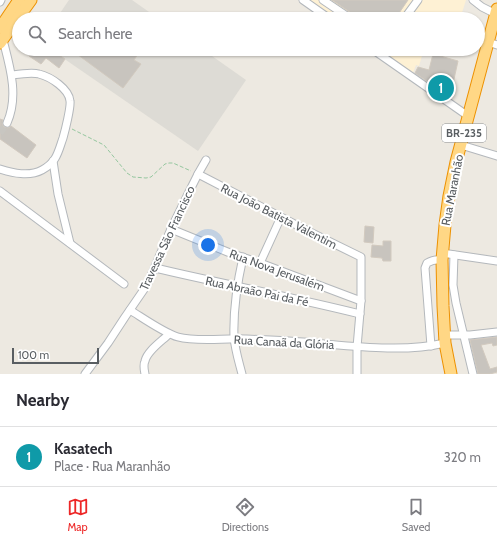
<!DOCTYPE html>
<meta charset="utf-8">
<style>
:root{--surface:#fff;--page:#f2f2f3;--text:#2b2b33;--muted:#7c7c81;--line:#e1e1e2;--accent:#ed2727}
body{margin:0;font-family:Cabin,sans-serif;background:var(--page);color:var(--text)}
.scale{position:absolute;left:12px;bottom:10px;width:87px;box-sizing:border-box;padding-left:4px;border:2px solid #595e62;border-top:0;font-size:11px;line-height:14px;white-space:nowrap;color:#595e62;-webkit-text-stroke:3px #fff;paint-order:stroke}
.you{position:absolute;left:208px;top:245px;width:14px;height:14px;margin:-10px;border:3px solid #fff;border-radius:50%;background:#1a73e8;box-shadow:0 0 0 6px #1a73e833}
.badge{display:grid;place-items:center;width:26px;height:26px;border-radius:50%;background:var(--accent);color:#fff;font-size:13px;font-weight:700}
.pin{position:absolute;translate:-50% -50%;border:2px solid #fff;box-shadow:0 1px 4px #0006}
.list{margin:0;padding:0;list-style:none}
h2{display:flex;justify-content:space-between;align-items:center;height:52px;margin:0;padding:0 16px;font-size:17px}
h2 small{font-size:13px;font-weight:400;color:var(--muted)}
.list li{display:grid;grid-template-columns:26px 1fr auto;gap:12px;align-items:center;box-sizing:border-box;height:60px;padding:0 16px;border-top:1px solid var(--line)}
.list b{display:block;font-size:15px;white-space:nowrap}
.list p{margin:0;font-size:13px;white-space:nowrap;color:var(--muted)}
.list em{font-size:13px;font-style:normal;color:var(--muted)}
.icon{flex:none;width:22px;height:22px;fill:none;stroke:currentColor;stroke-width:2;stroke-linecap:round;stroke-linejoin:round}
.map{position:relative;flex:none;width:497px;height:374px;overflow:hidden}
.search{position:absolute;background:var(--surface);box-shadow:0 1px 3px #0004;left:12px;right:12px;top:12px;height:44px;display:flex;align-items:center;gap:10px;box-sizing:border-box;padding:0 14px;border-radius:22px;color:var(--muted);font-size:15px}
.sheet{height:112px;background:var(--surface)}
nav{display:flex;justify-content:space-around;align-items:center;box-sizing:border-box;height:56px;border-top:1px solid var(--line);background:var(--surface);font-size:11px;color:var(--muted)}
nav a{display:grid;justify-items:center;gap:2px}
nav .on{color:var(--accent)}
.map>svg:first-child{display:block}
.commercial{fill:#fef1d4}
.industrial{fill:#dddbd5}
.building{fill:#c8c4be;stroke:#d2cabf}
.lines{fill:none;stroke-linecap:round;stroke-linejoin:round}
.minor-tunnel{stroke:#c8c6c1;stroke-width:7;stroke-dasharray:7 3.5;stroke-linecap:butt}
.minor-casing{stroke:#b4b8bc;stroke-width:9}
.highway-casing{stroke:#ed9100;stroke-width:13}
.path{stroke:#95c79f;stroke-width:1;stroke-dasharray:4 2;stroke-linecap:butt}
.minor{stroke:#fff;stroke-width:7}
.highway{stroke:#ffd785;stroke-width:11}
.labels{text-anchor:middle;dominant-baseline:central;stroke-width:4;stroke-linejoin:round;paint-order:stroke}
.shield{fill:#fff;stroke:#8b8e91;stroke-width:1}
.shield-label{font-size:11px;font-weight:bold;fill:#595e62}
.street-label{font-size:12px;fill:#595e62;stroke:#fff}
</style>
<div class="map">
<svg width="497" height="374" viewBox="0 0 497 374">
<rect width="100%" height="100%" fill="#ede9e1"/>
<g class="commercial">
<polygon points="309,0 466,0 460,19 336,19"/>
<polygon points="379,49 424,49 419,66 416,65 413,73"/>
</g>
<g class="industrial">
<polygon points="69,0 132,0 159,19 56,19"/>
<polygon points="50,49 202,49 246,80 198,151"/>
</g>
<g class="building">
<polygon points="332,0 408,0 395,19 356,19 354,15"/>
<polygon points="34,49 50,49 65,59 59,68 46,58 41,64 29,56"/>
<polygon points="70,49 131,49 138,54 134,60 141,64 123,88"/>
<polygon points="433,54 458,61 450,97 415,73 418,67 429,70"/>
<polygon points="0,119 3,120 2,124 4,127 8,128 11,126 36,145 27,158 0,139"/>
<polygon points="365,226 374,227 373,243 364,242"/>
<polygon points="383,241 391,241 391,261 383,261 382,258 371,257 372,245 383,246"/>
<polygon points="497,337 497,345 493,346 492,343 481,345 490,369 497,367 497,372 490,374 478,374 470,340"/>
</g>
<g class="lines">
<polyline class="minor-tunnel" points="0,133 7,123"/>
<defs>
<g id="minor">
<polyline points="303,0 330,19"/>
<polyline points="323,0 351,19"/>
<polyline points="473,0 482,7 496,14"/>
<polyline points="0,2 1,0"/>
<polyline points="404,19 418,0"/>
<path d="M3,40C10,67 19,96 7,123"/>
<polyline points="488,42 497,45"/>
<polyline points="372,49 468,116"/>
<polyline points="461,145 497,156"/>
<polyline points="53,161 58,194 70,243"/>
<path d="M0,169C13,173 29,177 42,170C57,162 58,152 63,138C65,131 71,107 70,101C69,89 51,77 39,74C32,72 19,74 12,75"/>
<polyline points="198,174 308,231 361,257 361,301 357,347 357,374"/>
<polyline points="0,191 124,284"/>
<polyline points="171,229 230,253 260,263 361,301"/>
<polyline points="442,253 497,261"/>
<polyline points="454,255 453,285 456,303 473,374"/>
<polyline points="260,263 281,217"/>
<path d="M155,268C223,284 292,297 360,314"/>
<path d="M130,310C143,318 164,333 178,337C197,342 224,338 245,339C271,340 298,341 324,344C364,347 406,352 445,343"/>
<polyline points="445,335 470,335 497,332"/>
<path d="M431,346L425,268L427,263C432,260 436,259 442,260"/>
<polyline points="85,374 108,343 125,317 147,285 171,229 188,194 198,174 206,160"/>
<path d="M145,374C144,369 143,365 145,361C147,351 162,341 169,334"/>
<path d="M242,374C239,362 235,350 234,337C233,310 237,284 243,257"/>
</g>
<g id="highway">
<polyline points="0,28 19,0"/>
<polyline points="0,43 31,0"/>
<polyline points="451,374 445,343 443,306 442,260 445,225 449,196 456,162 497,9"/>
</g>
</defs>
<use href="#minor" class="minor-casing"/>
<use href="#highway" class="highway-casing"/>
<polyline class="path" points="72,129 104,145 127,173 133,177 146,178 151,177 165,164 169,163 173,163 191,171"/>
<use href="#minor" class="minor"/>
<use href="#highway" class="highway"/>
</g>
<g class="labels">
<rect class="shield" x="442" y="124" width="44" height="18" rx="3"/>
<g class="shield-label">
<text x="464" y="133">BR-235</text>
</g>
<g class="street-label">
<text transform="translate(452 190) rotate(-79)">Rua Maranhão</text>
<text transform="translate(279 216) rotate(27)">Rua João Batista Valentim</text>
<text transform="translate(167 238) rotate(-65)">Travessa São Francisco</text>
<text transform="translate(277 270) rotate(20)">Rua Nova Jerusalém</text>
<text transform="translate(257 291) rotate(12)">Rua Abraão Pai da Fé</text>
<text transform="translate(284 342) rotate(3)">Rua Canaã da Glória</text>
</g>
</g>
</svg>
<div class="scale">100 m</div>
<div class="you"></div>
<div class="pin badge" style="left:441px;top:88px;background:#0f9aa8">1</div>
<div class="search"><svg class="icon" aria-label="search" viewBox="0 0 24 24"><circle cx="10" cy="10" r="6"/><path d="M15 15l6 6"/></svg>Search here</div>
</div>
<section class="sheet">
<h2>Nearby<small></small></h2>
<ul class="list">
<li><span class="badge" style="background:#0f9aa8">1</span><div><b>Kasatech</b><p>Place · Rua Maranhão</p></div><em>320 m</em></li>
</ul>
</section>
<nav>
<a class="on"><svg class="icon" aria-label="map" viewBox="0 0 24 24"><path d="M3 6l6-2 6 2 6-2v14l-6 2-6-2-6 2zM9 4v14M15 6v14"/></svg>Map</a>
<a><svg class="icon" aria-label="directions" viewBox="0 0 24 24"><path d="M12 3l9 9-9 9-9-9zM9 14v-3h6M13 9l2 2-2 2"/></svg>Directions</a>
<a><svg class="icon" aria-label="saved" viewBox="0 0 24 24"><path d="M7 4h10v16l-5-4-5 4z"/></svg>Saved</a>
</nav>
